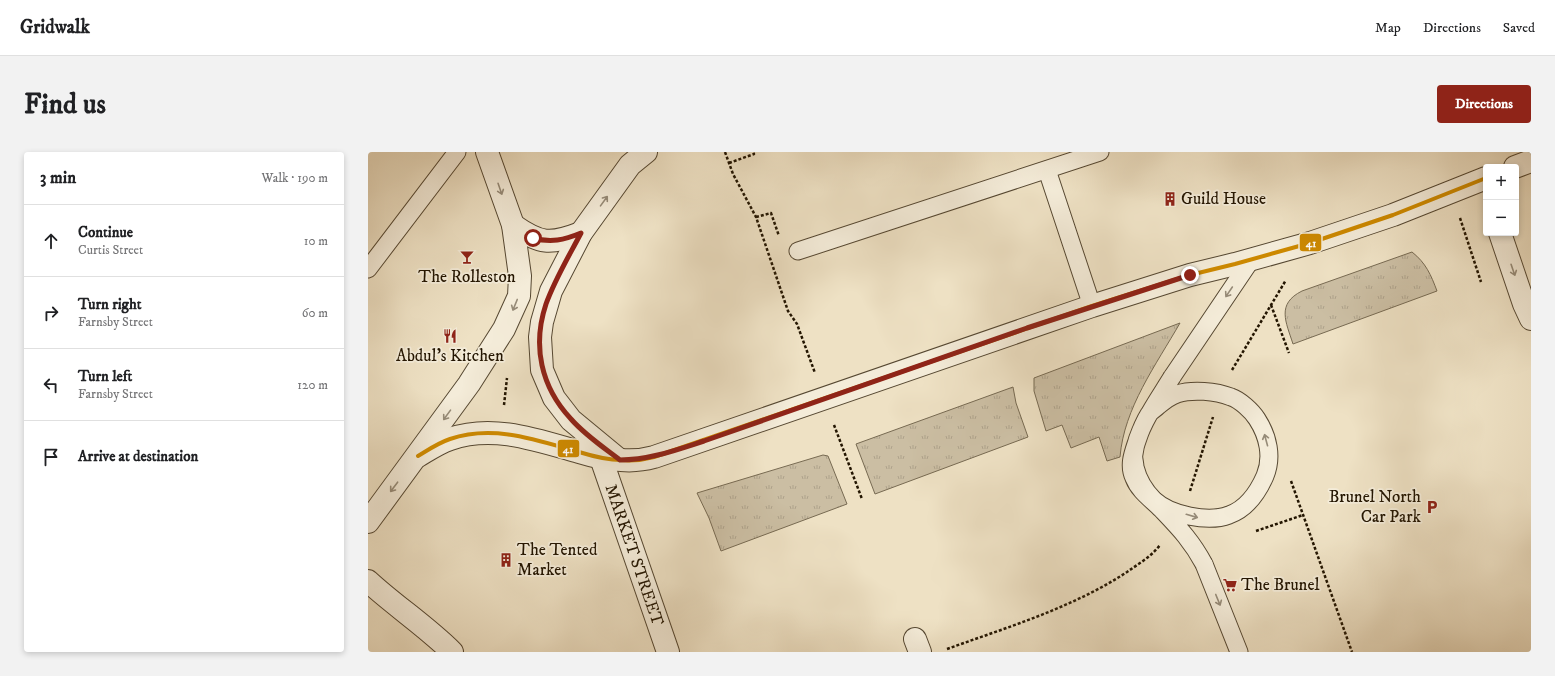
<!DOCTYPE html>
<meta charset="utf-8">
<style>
:root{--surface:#fff;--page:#f2f2f2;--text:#202124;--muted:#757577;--line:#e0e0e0;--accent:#8f2418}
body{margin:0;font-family:"IM FELL DW Pica",serif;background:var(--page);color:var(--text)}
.controls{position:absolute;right:12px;top:12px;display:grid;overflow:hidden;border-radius:4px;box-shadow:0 2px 6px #0003}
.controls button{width:36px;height:36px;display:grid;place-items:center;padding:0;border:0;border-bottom:1px solid var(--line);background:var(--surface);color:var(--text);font:20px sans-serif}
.stop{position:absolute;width:12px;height:12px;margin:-9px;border:3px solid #8f2418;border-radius:50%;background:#fff}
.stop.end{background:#8f2418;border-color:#fff;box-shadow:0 1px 4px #0008}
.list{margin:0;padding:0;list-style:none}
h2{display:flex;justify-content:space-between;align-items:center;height:52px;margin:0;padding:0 16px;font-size:17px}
h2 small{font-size:13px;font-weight:400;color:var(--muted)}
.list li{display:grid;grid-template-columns:26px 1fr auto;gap:12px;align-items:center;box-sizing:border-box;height:72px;padding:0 16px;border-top:1px solid var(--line)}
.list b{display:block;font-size:15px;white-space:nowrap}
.list p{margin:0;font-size:13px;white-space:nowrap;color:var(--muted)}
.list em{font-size:13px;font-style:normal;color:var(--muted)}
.icon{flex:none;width:22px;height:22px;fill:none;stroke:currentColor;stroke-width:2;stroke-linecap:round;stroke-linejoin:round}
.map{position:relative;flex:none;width:1163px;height:500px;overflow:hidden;border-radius:4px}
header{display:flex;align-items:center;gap:24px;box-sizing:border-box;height:56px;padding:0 20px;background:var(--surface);border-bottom:1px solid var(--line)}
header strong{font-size:19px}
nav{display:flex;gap:22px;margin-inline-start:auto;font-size:14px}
.intro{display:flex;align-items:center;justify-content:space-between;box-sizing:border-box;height:96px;padding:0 24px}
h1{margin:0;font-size:28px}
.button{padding:10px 18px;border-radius:4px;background:var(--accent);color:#fff;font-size:14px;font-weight:700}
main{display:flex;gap:24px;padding:0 24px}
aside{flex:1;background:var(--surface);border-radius:4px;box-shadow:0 2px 6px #0003}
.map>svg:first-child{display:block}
.grass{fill:url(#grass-tufts);stroke:#776a52}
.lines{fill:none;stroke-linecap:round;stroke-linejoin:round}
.service-casing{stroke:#564832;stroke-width:19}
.pedestrian-casing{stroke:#564832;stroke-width:24}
.minor-casing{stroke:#564832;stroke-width:24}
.tertiary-casing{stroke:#564832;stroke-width:24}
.path{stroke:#231501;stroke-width:2.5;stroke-dasharray:3 2;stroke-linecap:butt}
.service{stroke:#f4ecd9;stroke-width:17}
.pedestrian{stroke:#f4ecd9;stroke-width:22}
.minor{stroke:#f4ecd9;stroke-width:22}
.tertiary{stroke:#f4ecd9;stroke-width:22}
.service-bridge-casing{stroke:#564832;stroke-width:19;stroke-linecap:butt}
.service-bridge{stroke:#f4ecd9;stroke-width:17}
.bus-1-casing{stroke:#f4ecd9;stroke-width:7}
.bus-1{stroke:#cd8900;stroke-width:4}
.oneway{stroke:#968b78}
.route{stroke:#8f2418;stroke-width:5}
.labels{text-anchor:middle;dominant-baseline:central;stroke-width:3.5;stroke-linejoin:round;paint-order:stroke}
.poi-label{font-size:17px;fill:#231501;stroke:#f4ecd9;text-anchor:start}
.street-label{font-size:17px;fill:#231501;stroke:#f4ecd9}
.line-badge{stroke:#f4ecd9;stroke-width:1.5}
.badge-label{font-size:11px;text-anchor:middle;font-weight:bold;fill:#fff}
</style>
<header>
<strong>Gridwalk</strong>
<nav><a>Map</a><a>Directions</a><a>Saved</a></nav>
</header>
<div class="intro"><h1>Find us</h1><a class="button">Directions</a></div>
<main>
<aside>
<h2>3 min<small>Walk · 190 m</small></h2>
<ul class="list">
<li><svg class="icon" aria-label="ahead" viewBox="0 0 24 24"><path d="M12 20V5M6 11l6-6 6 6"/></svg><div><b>Continue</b><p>Curtis Street</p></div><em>10 m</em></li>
<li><svg class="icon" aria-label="right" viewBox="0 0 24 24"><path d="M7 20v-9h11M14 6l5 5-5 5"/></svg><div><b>Turn right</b><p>Farnsby Street</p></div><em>60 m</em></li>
<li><svg class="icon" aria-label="left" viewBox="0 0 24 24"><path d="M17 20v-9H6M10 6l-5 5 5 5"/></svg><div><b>Turn left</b><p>Farnsby Street</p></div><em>120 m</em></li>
<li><svg class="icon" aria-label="arrive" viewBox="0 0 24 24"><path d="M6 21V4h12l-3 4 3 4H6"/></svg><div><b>Arrive at destination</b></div></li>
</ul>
</aside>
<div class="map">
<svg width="1163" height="500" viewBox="0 0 1163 500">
<defs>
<pattern id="grass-tufts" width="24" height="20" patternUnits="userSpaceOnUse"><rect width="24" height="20" fill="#cbbea3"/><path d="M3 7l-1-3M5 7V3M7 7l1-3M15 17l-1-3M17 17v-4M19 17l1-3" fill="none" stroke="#aea28b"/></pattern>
</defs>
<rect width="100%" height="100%" fill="#eee1c4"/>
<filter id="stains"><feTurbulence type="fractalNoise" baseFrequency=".005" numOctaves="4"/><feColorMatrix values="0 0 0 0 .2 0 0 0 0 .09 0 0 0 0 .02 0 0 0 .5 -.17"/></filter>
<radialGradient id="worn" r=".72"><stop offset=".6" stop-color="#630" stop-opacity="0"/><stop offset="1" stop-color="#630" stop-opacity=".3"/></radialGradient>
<g class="grass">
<path d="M1044,100C1058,111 1063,123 1069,139L925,192C918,170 908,152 934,139Z"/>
<path d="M812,171C788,213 756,256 752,305L739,309L731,285L703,296L694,273L678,279L666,239V226Z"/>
<polygon points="645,235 648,251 660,285 507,342 488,292"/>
<polygon points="455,303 460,304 479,352 353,399 341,366 329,341"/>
</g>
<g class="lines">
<defs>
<g id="service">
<polyline points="679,18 724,154"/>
<polyline points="430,99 732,0"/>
<polyline points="0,117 89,0"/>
<polyline points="804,225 883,108"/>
<polyline points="836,412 871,500"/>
</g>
<g id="pedestrian">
<polyline points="233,306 300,500"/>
<path d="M0,429C27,454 58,474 84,500"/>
<polyline points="547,487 552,500"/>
</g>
<polyline id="minor" points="1132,81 1156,152 1163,167"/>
<g id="tertiary">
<polyline points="1147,15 1163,9"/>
<path d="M145,73C172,92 182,93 213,81"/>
<path d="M50,304C60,298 70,291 82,287C125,272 169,288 211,300C224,304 238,308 253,308C264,309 275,308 286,305L724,154L822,123L867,112L942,91L1025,63L1118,26"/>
<polyline points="249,306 203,268 186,246 174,218 172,185 174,170 183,139 213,81 262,13 278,0"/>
<polyline points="0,370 101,232 136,177 151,144 152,124 145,73 119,0"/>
</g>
</defs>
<use href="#service" class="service-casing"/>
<use href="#pedestrian" class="pedestrian-casing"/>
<use href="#minor" class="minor-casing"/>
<use href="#tertiary" class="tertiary-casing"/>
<g class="path">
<polyline points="357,0 365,22 388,65 420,159 429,172 447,221"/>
<polyline points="361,11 386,2 385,0"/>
<polyline points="388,65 403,61 411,84"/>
<polyline points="1092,66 1113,130"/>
<polyline points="903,153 921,201"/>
<polyline points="864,218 918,128"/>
<polyline points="136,253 139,226"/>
<polyline points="466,273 494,347"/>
<polyline points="923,329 984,500"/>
<polyline points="822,339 845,265"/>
<polyline points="888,379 935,363"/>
<path d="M579,497C640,475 704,456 759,420C770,412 783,405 792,393"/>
</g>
<use href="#service" class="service"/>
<use href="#pedestrian" class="pedestrian"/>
<use href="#minor" class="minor"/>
<use href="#tertiary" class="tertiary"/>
<defs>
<path id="service-bridge" d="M804,225C790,248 769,276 766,302C765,306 767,311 767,315C770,327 777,339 786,348C802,363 840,371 861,363C878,357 890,340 897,324C905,305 900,284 889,267C884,259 872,248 863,245C848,239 824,237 809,242C802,244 796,249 790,254C787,257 783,259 781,262C776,270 772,280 769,289C765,301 760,313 766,326C771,339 783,347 793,357C811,376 823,388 836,412"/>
</defs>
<use href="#service-bridge" class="service-bridge-casing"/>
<use href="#service-bridge" class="service-bridge"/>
<defs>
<path id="bus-1" d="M50,304C60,298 70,291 82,287C125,272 169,288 211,300C224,304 238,308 253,308C264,309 275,308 286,305L724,154L822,123L867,112L942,91L1025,63L1118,26"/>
</defs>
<use href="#bus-1" class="bus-1-casing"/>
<use href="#bus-1" class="bus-1"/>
</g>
<defs><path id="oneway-shaft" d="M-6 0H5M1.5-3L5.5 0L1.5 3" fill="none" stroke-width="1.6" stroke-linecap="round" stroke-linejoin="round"/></defs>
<g class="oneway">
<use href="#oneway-shaft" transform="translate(132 37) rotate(71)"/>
<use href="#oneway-shaft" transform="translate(236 49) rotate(-54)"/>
<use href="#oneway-shaft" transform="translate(1145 118) rotate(71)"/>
<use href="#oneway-shaft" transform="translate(861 140) rotate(124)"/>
<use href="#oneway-shaft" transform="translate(147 153) rotate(112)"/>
<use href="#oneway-shaft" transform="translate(79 263) rotate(126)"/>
<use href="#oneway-shaft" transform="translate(898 288) rotate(-105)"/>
<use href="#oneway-shaft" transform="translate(26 335) rotate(127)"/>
<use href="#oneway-shaft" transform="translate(824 364) rotate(16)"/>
<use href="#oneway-shaft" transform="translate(850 448) rotate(68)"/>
</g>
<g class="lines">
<path class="route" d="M165,86C183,91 196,88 213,81C201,104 187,127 178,152C164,194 173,235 203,267C217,283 235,295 252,308C281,308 308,298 336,289L659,176L822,123"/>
</g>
<defs>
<symbol id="building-bare" viewBox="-9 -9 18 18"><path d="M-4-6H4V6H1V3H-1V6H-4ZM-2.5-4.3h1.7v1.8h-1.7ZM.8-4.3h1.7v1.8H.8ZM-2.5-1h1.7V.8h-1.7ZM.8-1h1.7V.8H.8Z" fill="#8f2418" stroke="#f4ecd9" stroke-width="2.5" paint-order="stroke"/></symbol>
<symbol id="bar-bare" viewBox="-9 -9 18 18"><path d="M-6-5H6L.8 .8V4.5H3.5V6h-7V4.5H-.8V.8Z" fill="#8f2418" stroke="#f4ecd9" stroke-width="2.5" paint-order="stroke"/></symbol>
<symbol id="restaurant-bare" viewBox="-9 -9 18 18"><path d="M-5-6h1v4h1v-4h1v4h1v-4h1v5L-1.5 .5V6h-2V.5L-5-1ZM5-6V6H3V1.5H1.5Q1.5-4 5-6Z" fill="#8f2418" stroke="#f4ecd9" stroke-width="2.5" paint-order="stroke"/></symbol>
<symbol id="parking-bare" viewBox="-9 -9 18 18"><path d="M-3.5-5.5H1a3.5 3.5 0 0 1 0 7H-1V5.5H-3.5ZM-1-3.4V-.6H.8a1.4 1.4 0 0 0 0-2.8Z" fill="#8f2418" stroke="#f4ecd9" stroke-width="2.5" paint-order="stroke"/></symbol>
<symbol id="supermarket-bare" viewBox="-9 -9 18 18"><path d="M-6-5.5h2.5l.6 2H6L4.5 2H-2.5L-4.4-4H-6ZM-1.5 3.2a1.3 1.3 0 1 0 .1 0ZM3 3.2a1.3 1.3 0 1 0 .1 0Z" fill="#8f2418" stroke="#f4ecd9" stroke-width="2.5" paint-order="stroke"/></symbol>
</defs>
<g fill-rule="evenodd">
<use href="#building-bare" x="792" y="37" width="20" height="20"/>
<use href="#bar-bare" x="89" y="95" width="20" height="20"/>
<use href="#restaurant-bare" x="72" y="174" width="20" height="20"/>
<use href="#parking-bare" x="1054" y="345" width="20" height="20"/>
<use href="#building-bare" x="128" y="398" width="20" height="20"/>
<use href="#supermarket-bare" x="852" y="423" width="20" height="20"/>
</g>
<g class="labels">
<g class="poi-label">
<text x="813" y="47">Guild House</text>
<text x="99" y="125" text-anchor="middle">The Rolleston</text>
<text x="82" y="204" text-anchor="middle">Abdul's Kitchen</text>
<text x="1053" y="345" text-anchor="end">Brunel North<tspan x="1053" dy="20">Car Park</tspan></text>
<text x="149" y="398">The Tented<tspan x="149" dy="20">Market</tspan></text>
<text x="873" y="433">The Brunel</text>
</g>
<g class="street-label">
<text transform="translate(266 403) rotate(71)">MARKET STREET</text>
</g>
</g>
<g class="line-badge">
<rect x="931" y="81" width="23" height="19" rx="4" fill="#cd8900"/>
<rect x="189" y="287" width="23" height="19" rx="4" fill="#cd8900"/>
</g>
<g class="badge-label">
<text x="943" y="95">41</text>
<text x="200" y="301">41</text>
</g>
<rect width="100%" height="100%" filter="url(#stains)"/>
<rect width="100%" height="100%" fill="url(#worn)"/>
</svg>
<div class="controls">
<button>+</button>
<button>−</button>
</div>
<div class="stop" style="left:165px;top:86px"></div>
<div class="stop end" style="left:822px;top:123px"></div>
</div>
</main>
